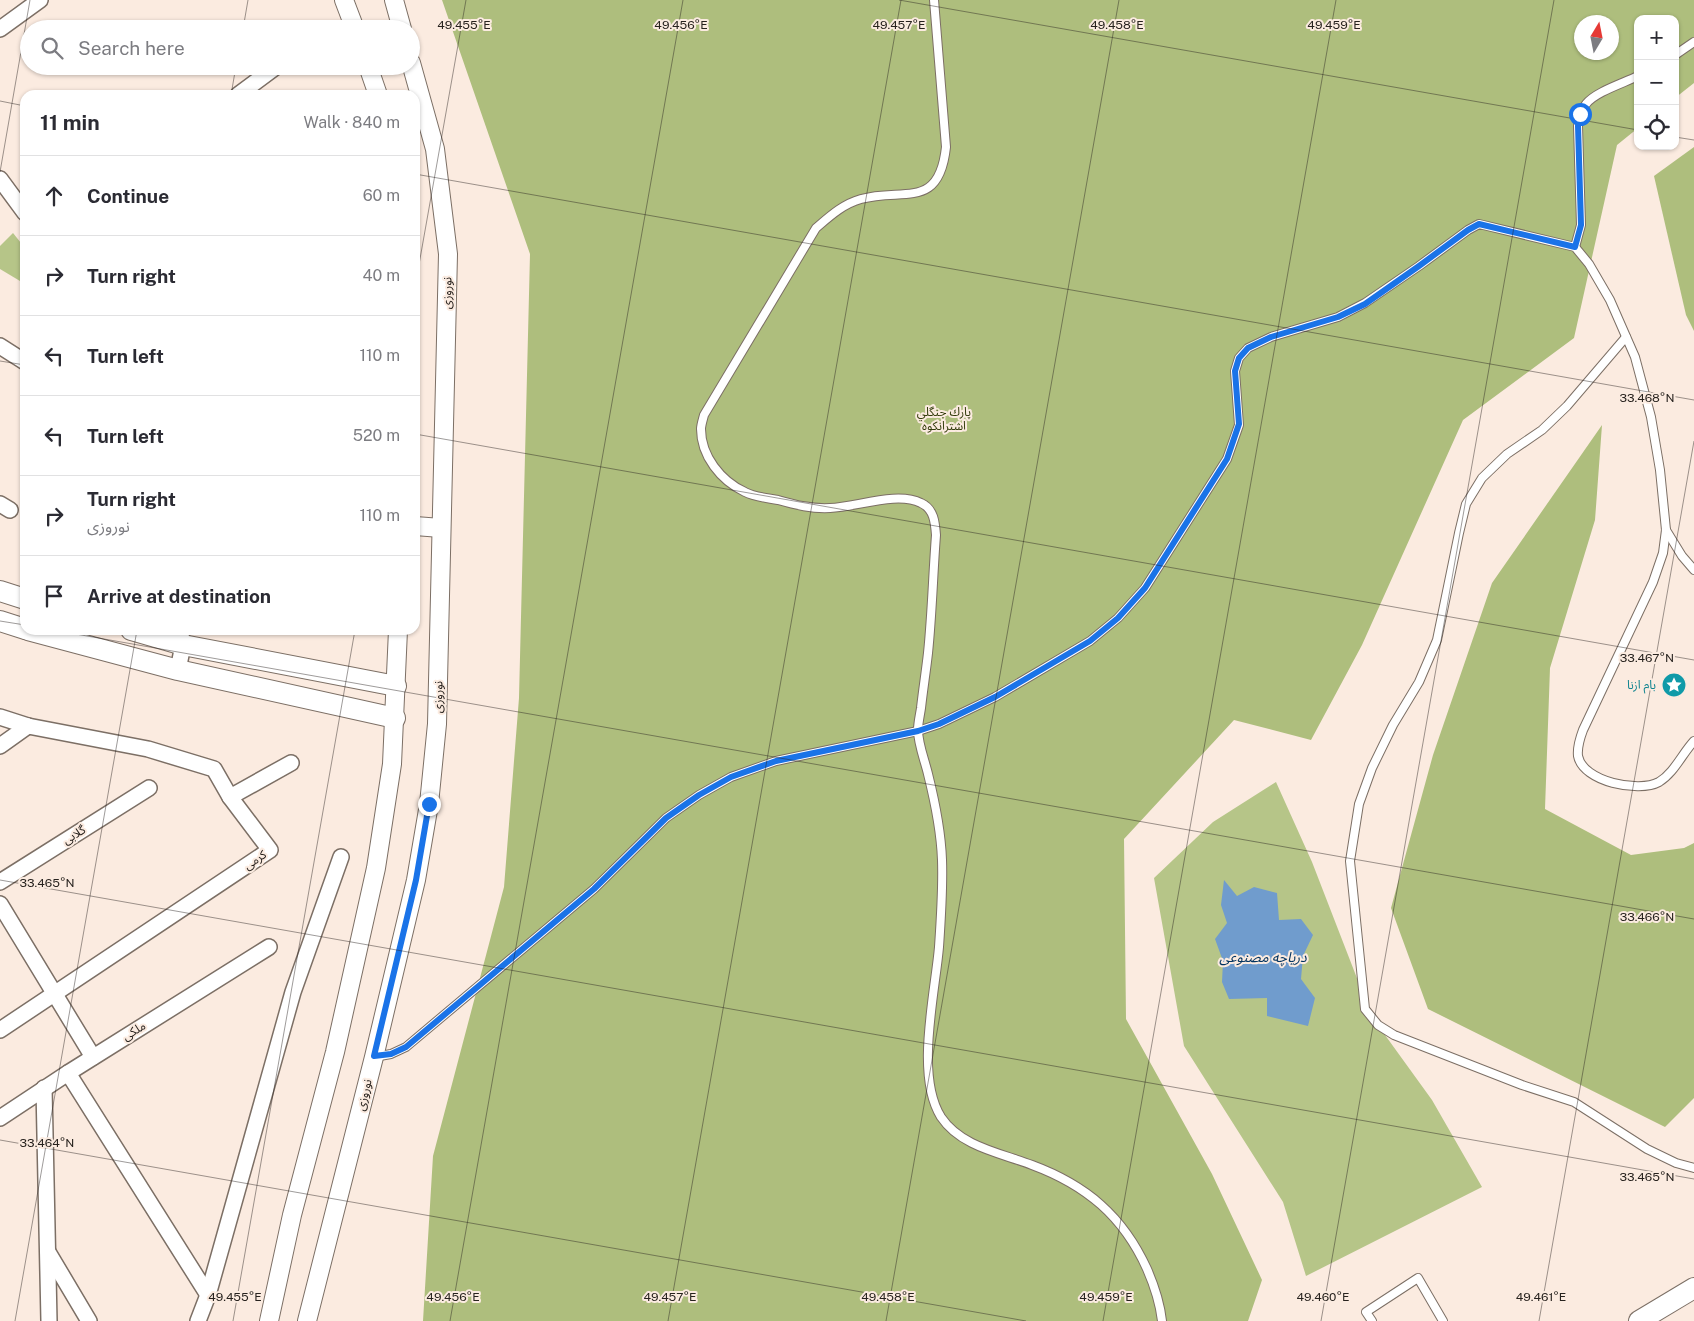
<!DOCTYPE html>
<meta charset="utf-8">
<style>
:root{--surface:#fff;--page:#f2f2f3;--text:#2b2b33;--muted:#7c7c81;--line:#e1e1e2}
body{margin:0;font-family:"Public Sans","Noto Sans Arabic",sans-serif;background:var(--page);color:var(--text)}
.controls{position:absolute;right:15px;top:15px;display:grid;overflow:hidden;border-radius:10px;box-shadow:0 1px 4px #0004}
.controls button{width:45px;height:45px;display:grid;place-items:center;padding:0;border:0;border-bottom:1px solid var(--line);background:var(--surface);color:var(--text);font:25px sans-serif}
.compass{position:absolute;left:1574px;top:15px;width:45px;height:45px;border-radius:50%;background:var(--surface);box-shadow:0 1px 4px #0004;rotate:10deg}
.stop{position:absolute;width:15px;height:15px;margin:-11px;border:4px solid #1a73e8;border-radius:50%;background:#fff}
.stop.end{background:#1a73e8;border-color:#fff;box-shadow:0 1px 5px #0008}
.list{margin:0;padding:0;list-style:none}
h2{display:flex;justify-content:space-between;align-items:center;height:65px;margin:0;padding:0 20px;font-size:21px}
h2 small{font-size:16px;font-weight:400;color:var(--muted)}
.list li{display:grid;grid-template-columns:32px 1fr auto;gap:15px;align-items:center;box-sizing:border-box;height:80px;padding:0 20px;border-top:1px solid var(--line)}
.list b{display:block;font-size:19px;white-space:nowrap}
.list p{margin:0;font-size:16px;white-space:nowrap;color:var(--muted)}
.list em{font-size:16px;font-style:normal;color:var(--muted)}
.icon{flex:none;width:28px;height:28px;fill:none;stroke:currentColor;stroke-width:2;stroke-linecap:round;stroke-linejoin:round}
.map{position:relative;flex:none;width:1694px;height:1321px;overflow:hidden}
.search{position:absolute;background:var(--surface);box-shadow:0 1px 4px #0004;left:20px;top:20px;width:400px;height:55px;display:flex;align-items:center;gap:12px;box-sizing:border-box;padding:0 18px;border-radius:28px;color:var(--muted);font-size:19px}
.panel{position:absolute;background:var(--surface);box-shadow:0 1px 4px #0004;left:20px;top:90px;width:400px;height:545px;border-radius:15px}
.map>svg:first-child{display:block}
.green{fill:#b6c588}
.forest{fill:#aebe7d;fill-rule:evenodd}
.water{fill:#709ccd}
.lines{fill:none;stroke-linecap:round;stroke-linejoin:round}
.service-casing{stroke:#7c6f65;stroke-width:10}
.minor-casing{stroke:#7c6f65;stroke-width:18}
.tertiary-casing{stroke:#7c6f65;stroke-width:20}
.secondary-casing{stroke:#7c6f65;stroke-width:22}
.service{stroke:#fff;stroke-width:8}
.minor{stroke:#fff;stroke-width:15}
.tertiary{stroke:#fff;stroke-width:18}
.secondary{stroke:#fff;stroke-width:20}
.route{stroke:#1a73e8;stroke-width:6}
.ticks{fill:none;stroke:#27221e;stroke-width:1;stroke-opacity:0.45}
.labels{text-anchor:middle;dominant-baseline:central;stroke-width:4;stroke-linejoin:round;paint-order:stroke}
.street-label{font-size:12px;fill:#27221e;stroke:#fbebe0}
.park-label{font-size:12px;fill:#323b0a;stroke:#fbebe0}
.culture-label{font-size:12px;fill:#0d838f;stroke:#fbebe0;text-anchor:end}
.water-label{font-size:14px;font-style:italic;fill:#00325f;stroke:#fbebe0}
.ticks-label{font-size:12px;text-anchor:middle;fill:#27221e;stroke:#fbebe0;stroke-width:4;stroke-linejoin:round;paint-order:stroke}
</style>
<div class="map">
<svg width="1694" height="1321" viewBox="0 0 1694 1321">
<rect width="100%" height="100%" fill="#fbebe0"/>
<g class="green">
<polygon points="13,233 25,248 25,284 0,269 0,246"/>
<polygon points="1276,782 1312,862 1372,1017 1432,1100 1482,1187 1306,1276 1283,1202 1184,1046 1154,878 1213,822"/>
</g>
<g class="forest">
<path d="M442,0H1694V83L1675,98V19H1638V128L1617,145L1574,338L1463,420L1362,645L1311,740L1234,720L1124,839L1126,1019L1212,1174L1262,1280L1248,1321H423L433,1156L504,887L519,698L530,254ZM1582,22H1612V52H1582Z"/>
<polygon points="1694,147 1694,331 1686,315 1654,176"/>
<polygon points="1602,425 1595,520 1550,668 1545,809 1631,855 1684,848 1694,843 1694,1098 1665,1127 1428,1009 1391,908 1433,755 1492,583"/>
</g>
<polygon class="water" points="1224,880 1237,896 1254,887 1277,893 1279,920 1301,919 1313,935 1303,956 1301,979 1315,998 1308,1026 1267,1016 1267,998 1229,999 1222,982 1223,961 1215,939 1227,923 1221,905"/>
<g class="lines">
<defs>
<g id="service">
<path d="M934,0L946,147C939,211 903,187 861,199C843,204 830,216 816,228L704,415C703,419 701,425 701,429C701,456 721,481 745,492C754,497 767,498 778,500C796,505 812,509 830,508C857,507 897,491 921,503C934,509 935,522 936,535C933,574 932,614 928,653C926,671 923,690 921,708C920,715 918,723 918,730C918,744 925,761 928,774C935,802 941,831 942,860C943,888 941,918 939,947C935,994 915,1076 941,1117C961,1147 1001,1153 1032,1165C1086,1185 1123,1216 1147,1269C1154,1285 1160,1303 1162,1321"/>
<polyline points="1675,55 1694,42"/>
<path d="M1575,247L1581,225L1578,126C1579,118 1581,110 1586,104C1595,92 1624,83 1638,76"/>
<polyline points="1626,337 1567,406 1542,430 1507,454 1482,478 1466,504 1459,533 1437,640 1419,682 1393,725 1372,768 1359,804 1350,861 1365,1009 1378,1025 1394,1035 1522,1085 1574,1102 1647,1149 1676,1163 1694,1168"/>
<polyline points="1666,530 1682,556 1694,570"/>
<path d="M374,1057L391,1054L406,1047L594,889L666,818L699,795L731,777L776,761L918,731L939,724L995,697L1090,641L1118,618L1145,588L1227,459L1239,425L1235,371L1239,358L1248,348L1271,337L1338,317L1365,303L1419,266L1468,230L1479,224L1575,247L1589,264L1610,300L1635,357L1651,417L1660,470L1666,530L1663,553L1653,582L1583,730C1580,738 1577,747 1578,756C1583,782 1639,793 1659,782C1674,773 1682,754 1694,741"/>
<polyline points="1372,1321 1366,1312 1418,1278 1443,1321"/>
</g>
<g id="minor">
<polyline points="0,29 40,0"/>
<polyline points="238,95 277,66"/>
<polyline points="0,179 25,213"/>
<polyline points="0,346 25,362"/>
<polyline points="0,504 10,510"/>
<polyline points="178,670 183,645 180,630"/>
<polyline points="0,717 28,726 148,749 214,769 230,797 270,850 0,1030"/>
<polyline points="0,746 28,726"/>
<polyline points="230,797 291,763"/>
<polyline points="0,882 149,788"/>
<polyline points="0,904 93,1057"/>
<polyline points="68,1073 208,1295"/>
<polyline points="44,1088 49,1321"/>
<polyline points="0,1118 68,1073 269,947"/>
<polyline points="48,1252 89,1321"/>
<polyline points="198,1321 208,1295 293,992 341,857"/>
</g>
<g id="tertiary">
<polyline points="344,0 355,29"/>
<polyline points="394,0 402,29"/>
<polyline points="368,66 378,95"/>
<polyline points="415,526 441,528"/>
<polyline points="269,1321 292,1215 335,1052 376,868 392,764 398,630"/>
<polyline points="307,1321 374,1057 416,880 429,804 437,724 448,254 435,149 411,63"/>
</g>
<g id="secondary">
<polyline points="0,591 25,599"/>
<polyline points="0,621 25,629"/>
<polyline points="28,630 178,670 395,718"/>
<polyline points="131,630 183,645 396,686"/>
<polyline points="1639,1321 1694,1288"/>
</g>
</defs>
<use href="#service" class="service-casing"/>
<use href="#minor" class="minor-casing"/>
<use href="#tertiary" class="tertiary-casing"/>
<use href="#secondary" class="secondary-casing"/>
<use href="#service" class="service"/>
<use href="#minor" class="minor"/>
<use href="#tertiary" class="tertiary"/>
<use href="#secondary" class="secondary"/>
</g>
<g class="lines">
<polyline class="route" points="429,804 416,880 374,1056 391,1054 406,1047 594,889 666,818 699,795 731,777 776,761 918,731 939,724 995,697 1090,641 1118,618 1145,588 1227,459 1239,424 1235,371 1239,358 1248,348 1271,337 1338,317 1365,304 1419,266 1468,230 1479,224 1575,247 1581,225 1578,126 1580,114"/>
</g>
<path class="ticks" d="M899,0L1638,130M243,29L248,0M231,95L236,66M0,101L25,106M1675,137L1694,140M0,172L30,0M415,174L1694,400M415,287L466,0M0,361L25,365M415,434L1694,660M0,621L25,625M53,630L1694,919M0,880L1694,1179M0,1140L1026,1321M15,1321L137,630M233,1321L355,630M450,1321L683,0M668,1321L901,0M886,1321L1119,0M1103,1321L1336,0M1321,1321L1554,0M1539,1321L1694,441"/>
<defs>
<symbol id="sight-disc" viewBox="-11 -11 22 22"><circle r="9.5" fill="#0f9aa8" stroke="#fbebe0"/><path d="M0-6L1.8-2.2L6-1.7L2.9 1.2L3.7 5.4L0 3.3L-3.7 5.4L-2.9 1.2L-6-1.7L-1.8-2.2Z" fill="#fff"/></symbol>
</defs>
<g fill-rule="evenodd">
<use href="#sight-disc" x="1660" y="671" width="28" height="28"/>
</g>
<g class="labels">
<g class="street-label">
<text transform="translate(447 293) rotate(-89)">نوروزی</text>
<text transform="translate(438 697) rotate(-89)">نوروزی</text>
<text transform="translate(74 835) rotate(-32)">گلابی</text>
<text transform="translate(255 860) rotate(-35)">کرمی</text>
<text transform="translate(134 1031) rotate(-32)">ملکی</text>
<text transform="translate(364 1095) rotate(-76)">نوروزی</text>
</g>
<g class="park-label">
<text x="944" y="412">پارك جنگلي<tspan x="944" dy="14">اشترانكوه</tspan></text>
</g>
<g class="culture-label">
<text x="1656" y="685">بام ازنا</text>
</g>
<g class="water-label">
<text x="1263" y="957">دریاچه مصنوعی</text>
</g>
</g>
<g class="ticks-label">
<text x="464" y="29">49.455°E</text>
<text x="681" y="29">49.456°E</text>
<text x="899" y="29">49.457°E</text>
<text x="1117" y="29">49.458°E</text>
<text x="1334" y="29">49.459°E</text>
<text x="1647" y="402">33.468°N</text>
<text x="1647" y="662">33.467°N</text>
<text x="47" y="887">33.465°N</text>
<text x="1647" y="921">33.466°N</text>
<text x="47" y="1147">33.464°N</text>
<text x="1647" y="1181">33.465°N</text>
<text x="235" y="1301">49.455°E</text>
<text x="453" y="1301">49.456°E</text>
<text x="670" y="1301">49.457°E</text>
<text x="888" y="1301">49.458°E</text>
<text x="1106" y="1301">49.459°E</text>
<text x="1323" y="1301">49.460°E</text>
<text x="1541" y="1301">49.461°E</text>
</g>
</svg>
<div class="controls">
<button>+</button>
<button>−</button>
<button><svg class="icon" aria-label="locate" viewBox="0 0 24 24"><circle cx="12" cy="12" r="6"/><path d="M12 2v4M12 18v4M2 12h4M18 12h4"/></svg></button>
</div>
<svg class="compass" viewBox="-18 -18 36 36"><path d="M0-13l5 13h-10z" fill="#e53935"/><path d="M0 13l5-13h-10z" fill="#7c7c81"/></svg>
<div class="stop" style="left:1580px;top:114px"></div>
<div class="stop end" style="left:429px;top:804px"></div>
<div class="search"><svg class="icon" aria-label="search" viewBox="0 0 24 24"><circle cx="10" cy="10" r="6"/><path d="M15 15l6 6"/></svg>Search here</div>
<section class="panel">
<h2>11 min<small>Walk · 840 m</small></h2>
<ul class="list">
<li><svg class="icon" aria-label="ahead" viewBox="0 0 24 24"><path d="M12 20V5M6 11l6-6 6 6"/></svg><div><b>Continue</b></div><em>60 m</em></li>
<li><svg class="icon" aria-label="right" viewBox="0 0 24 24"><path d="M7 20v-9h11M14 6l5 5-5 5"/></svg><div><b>Turn right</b></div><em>40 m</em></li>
<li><svg class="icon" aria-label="left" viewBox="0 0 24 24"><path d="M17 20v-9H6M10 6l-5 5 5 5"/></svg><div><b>Turn left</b></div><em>110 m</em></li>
<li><svg class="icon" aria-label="left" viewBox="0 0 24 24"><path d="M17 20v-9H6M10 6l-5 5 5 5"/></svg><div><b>Turn left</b></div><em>520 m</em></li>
<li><svg class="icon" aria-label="right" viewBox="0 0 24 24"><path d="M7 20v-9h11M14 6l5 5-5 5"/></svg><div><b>Turn right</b><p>نوروزی</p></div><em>110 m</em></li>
<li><svg class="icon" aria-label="arrive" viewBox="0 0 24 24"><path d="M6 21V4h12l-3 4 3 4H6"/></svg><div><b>Arrive at destination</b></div></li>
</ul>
</section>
</div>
